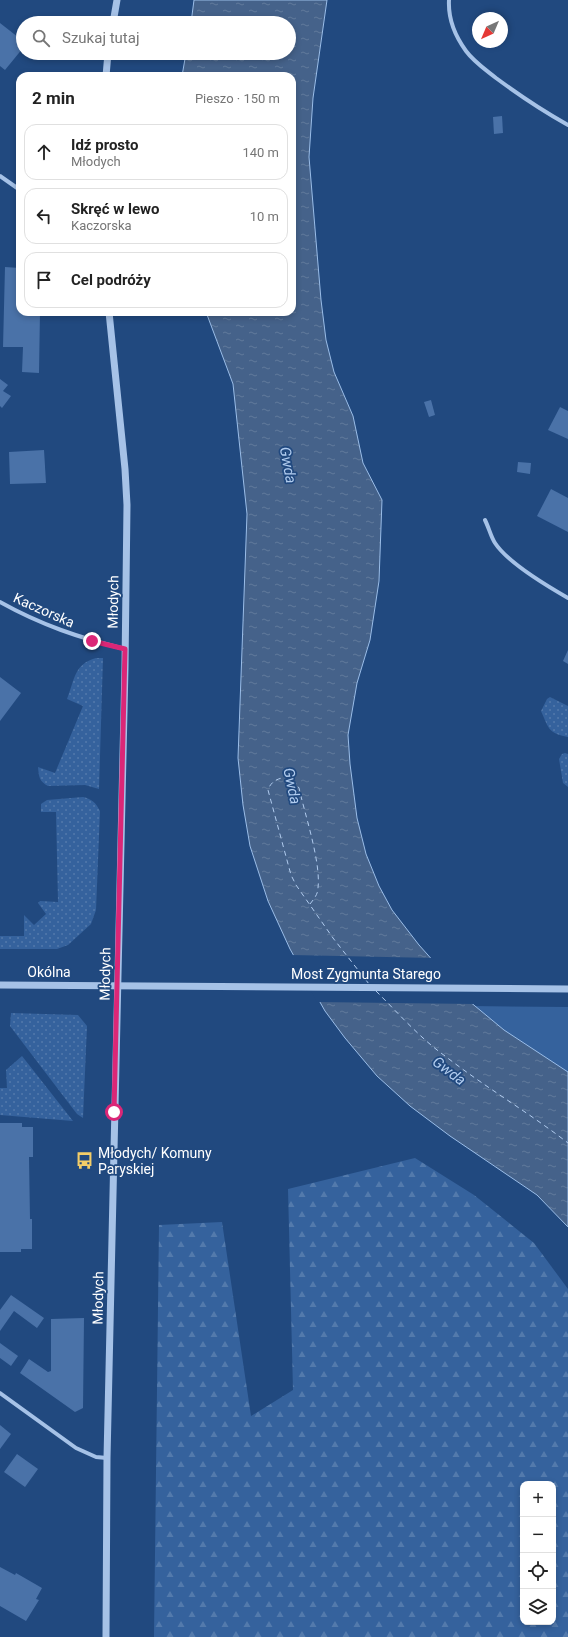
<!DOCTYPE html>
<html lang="pl">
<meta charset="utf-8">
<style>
:root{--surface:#fff;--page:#f2f2f2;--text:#222;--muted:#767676;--line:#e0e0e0}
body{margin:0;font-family:Roboto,sans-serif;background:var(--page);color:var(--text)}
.controls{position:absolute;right:12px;bottom:12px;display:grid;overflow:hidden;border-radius:8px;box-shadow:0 2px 6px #0003}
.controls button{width:36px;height:36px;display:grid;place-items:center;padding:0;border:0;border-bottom:1px solid var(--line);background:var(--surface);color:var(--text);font:20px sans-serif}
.compass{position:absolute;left:472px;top:12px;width:36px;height:36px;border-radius:50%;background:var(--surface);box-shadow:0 2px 6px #0003;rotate:224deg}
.stop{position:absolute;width:12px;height:12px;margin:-9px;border:3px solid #db2777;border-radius:50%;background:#fff}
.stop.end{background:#db2777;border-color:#fff;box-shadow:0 1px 4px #0008}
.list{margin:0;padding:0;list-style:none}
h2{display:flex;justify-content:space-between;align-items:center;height:52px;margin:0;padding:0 16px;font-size:17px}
h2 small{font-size:13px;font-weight:400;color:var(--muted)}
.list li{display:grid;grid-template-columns:26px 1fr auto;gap:12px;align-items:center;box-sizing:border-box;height:56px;margin:0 8px 8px;padding:0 8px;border:1px solid var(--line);border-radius:12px}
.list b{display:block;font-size:15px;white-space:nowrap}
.list p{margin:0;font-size:13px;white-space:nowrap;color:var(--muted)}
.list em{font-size:13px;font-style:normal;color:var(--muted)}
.icon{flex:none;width:22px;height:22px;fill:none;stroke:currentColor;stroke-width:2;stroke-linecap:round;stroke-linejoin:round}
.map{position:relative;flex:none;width:568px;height:1637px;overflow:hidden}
.search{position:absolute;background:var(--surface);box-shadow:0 2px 6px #0003;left:16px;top:16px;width:280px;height:44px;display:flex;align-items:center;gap:10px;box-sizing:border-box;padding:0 14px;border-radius:22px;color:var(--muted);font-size:15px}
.panel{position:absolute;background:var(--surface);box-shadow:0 2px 6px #0003;left:16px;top:72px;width:280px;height:244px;border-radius:12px}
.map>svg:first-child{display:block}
.grass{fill:url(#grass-dots)}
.forest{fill:url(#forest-firs);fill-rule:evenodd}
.park{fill:#35629d}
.water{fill:url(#water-ripples);stroke:#9abde8}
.pier{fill:#21497f}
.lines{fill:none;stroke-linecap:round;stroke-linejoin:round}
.ferry{stroke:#b1ccef;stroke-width:1;stroke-dasharray:5 4;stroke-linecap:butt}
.building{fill:#4a72a8}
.minor{stroke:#a6c2e7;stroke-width:4}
.tertiary{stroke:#a6c2e7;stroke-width:7}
.route{stroke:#db2777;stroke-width:5}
.labels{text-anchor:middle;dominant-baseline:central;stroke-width:3.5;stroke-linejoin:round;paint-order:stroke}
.street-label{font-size:14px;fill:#fff;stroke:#21497f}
.poi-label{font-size:14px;fill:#fff;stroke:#21497f;text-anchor:start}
.water-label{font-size:15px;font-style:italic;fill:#b1ccef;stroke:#21497f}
</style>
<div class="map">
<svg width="568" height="1637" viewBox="0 0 568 1637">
<defs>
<pattern id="grass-dots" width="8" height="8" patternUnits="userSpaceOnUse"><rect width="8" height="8" fill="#35629d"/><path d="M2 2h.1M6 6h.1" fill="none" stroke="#537aac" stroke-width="1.8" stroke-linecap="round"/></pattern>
<pattern id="forest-firs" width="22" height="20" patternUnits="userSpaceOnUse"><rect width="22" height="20" fill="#35629d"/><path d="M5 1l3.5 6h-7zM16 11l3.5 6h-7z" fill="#537aac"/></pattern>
<pattern id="water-ripples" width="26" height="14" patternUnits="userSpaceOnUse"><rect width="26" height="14" fill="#45628a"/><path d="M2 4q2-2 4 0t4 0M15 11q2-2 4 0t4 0" fill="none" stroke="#617a9c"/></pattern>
</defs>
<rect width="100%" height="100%" fill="#21497f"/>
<g class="grass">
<path d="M96,658H103L99,789L85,785L48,786C39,781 39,777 38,767L55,773L83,706L67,699C75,679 74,664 96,658Z"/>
<path d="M550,697L568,706V737C548,733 549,729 541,711L547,699Z"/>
<polygon points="565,753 568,754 568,787 563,783 559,759 562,754"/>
<path d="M83,797C92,799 96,803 100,811L96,910L91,924L68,945L57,949H0V936H24V915L34,925L46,914L38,903L40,901L58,902L56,812H41V804L47,800Z"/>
<polygon points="11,1013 78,1015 87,1026 83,1118 77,1114 10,1026"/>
<polygon points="22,1056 73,1121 0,1115 0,1088 7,1088 6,1070"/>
</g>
<path class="forest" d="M415,1158L474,1195L534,1243L568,1289V1637H154L159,1225L222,1222L251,1416L293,1390L288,1189ZM523,1484H553V1622H523Z"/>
<polygon class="park" points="470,1006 568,1007 568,1073 499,1028"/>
<polygon class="water" points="194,0 327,0 313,98 309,157 321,300 326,340 334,372 353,416 363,463 382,500 379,581 370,640 357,683 348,735 350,764 357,818 366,854 379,886 392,910 419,945 469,1001 504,1030 568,1072 568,1227 537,1195 450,1136 410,1106 377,1076 345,1038 325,1011 290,949 268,901 250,846 243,805 238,758 247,514 233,384 206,312 292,312 292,76 182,76 186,53 289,53 289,23 191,23"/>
<polygon class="pier" points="291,955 433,958 476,1004 317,1002"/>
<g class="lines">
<g class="ferry">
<path d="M310,904C314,899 318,894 318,888C321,862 305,815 299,788L292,778C282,776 271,780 268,790L291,875L296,885L333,938L369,984"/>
<path d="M376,991C398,1013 420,1038 445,1056C485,1087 528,1112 568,1143"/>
</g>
</g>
<g class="building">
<polygon points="0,23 23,41 23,48 5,70 0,66"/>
<polygon points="502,116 503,133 494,134 493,117"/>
<polygon points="17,117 20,117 20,137 16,136"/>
<polygon points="5,267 20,268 20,312 40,312 39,373 22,372 23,347 3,347"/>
<polygon points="0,379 8,385 3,391 11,396 2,408 0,406"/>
<polygon points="431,400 435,415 429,417 424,402"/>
<polygon points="560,407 568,411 568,439 548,430"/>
<polygon points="44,450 46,483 10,484 9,452"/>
<polygon points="518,462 531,463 530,474 517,472"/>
<polygon points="551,489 568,498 568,532 537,516"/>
<polygon points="568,650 568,664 563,661"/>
<polygon points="0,677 21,693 0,721"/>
<polygon points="0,1123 22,1123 22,1127 33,1127 33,1157 29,1157 30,1219 32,1219 32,1249 21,1249 21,1252 0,1252"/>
<polygon points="11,1295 44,1318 37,1328 14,1311 0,1331 0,1310"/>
<polygon points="84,1318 83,1408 75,1412 20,1373 29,1359 48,1372 51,1371 51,1319"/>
<polygon points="0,1343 18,1356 11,1366 0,1358"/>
<polygon points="0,1425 11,1434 0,1449"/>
<polygon points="17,1454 38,1469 25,1487 4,1472"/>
<polygon points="0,1567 15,1575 16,1573 42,1588 36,1599 39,1600 26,1621 0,1606"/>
</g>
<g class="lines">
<g class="minor">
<path d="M449,0C448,19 455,36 466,51C474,62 486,70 496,78C519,95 543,111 568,125"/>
<polyline points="0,176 20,190"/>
<path d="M485,520C489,528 491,537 495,543C508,563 547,586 568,598"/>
<path d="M0,602C41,625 80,638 125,649"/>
<polyline points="0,1393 76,1448 96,1457 107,1458"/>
</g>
<g class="tertiary">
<polyline points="113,23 117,0"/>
<polyline points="106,76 108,53"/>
<polyline points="0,985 568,989"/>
<polyline points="106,1637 107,1458 125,667 127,505 125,469 109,312"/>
</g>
</g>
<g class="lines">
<polyline class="route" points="92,641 125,649 114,1112"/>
</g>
<defs>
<symbol id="bus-bare" viewBox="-9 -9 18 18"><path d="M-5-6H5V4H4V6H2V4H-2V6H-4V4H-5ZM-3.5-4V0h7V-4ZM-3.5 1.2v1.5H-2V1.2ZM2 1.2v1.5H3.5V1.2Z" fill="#f3cd68" stroke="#21497f" stroke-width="2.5" paint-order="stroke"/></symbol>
</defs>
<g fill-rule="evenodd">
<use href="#bus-bare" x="72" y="1148" width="25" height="25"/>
</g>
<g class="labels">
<g class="street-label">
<text transform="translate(113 602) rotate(-89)">Młodych</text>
<text transform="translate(44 610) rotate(24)">Kaczorska</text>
<text x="49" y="972">Okólna</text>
<text transform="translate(105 974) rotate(-89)">Młodych</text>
<text x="366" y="974">Most Zygmunta Starego</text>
<text transform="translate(98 1298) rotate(-89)">Młodych</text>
</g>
<g class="poi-label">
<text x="98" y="1153">Młodych/ Komuny<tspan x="98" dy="16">Paryskiej</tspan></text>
</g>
<g class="water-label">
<text transform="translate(288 465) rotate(80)">Gwda</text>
<text transform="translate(292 786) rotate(78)">Gwda</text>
<text transform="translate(449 1071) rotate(37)">Gwda</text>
</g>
</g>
</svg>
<div class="controls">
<button>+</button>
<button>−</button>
<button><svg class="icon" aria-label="locate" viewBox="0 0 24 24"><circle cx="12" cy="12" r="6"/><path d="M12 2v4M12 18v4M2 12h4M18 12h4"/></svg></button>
<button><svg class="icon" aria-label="layers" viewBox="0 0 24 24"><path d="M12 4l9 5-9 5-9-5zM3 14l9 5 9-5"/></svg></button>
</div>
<svg class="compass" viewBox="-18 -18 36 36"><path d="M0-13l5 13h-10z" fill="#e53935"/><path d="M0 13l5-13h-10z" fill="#767676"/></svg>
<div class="stop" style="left:114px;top:1112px"></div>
<div class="stop end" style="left:92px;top:641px"></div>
<div class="search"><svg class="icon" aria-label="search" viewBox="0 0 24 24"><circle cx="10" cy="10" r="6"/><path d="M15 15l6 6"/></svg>Szukaj tutaj</div>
<section class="panel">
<h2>2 min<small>Pieszo · 150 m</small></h2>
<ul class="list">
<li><svg class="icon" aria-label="ahead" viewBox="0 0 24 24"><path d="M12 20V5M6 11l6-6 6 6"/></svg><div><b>Idź prosto</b><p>Młodych</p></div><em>140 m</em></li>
<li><svg class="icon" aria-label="left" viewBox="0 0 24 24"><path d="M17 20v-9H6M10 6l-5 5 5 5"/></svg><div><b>Skręć w lewo</b><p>Kaczorska</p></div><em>10 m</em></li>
<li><svg class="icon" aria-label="arrive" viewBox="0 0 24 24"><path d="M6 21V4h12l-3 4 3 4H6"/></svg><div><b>Cel podróży</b></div></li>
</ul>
</section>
</div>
